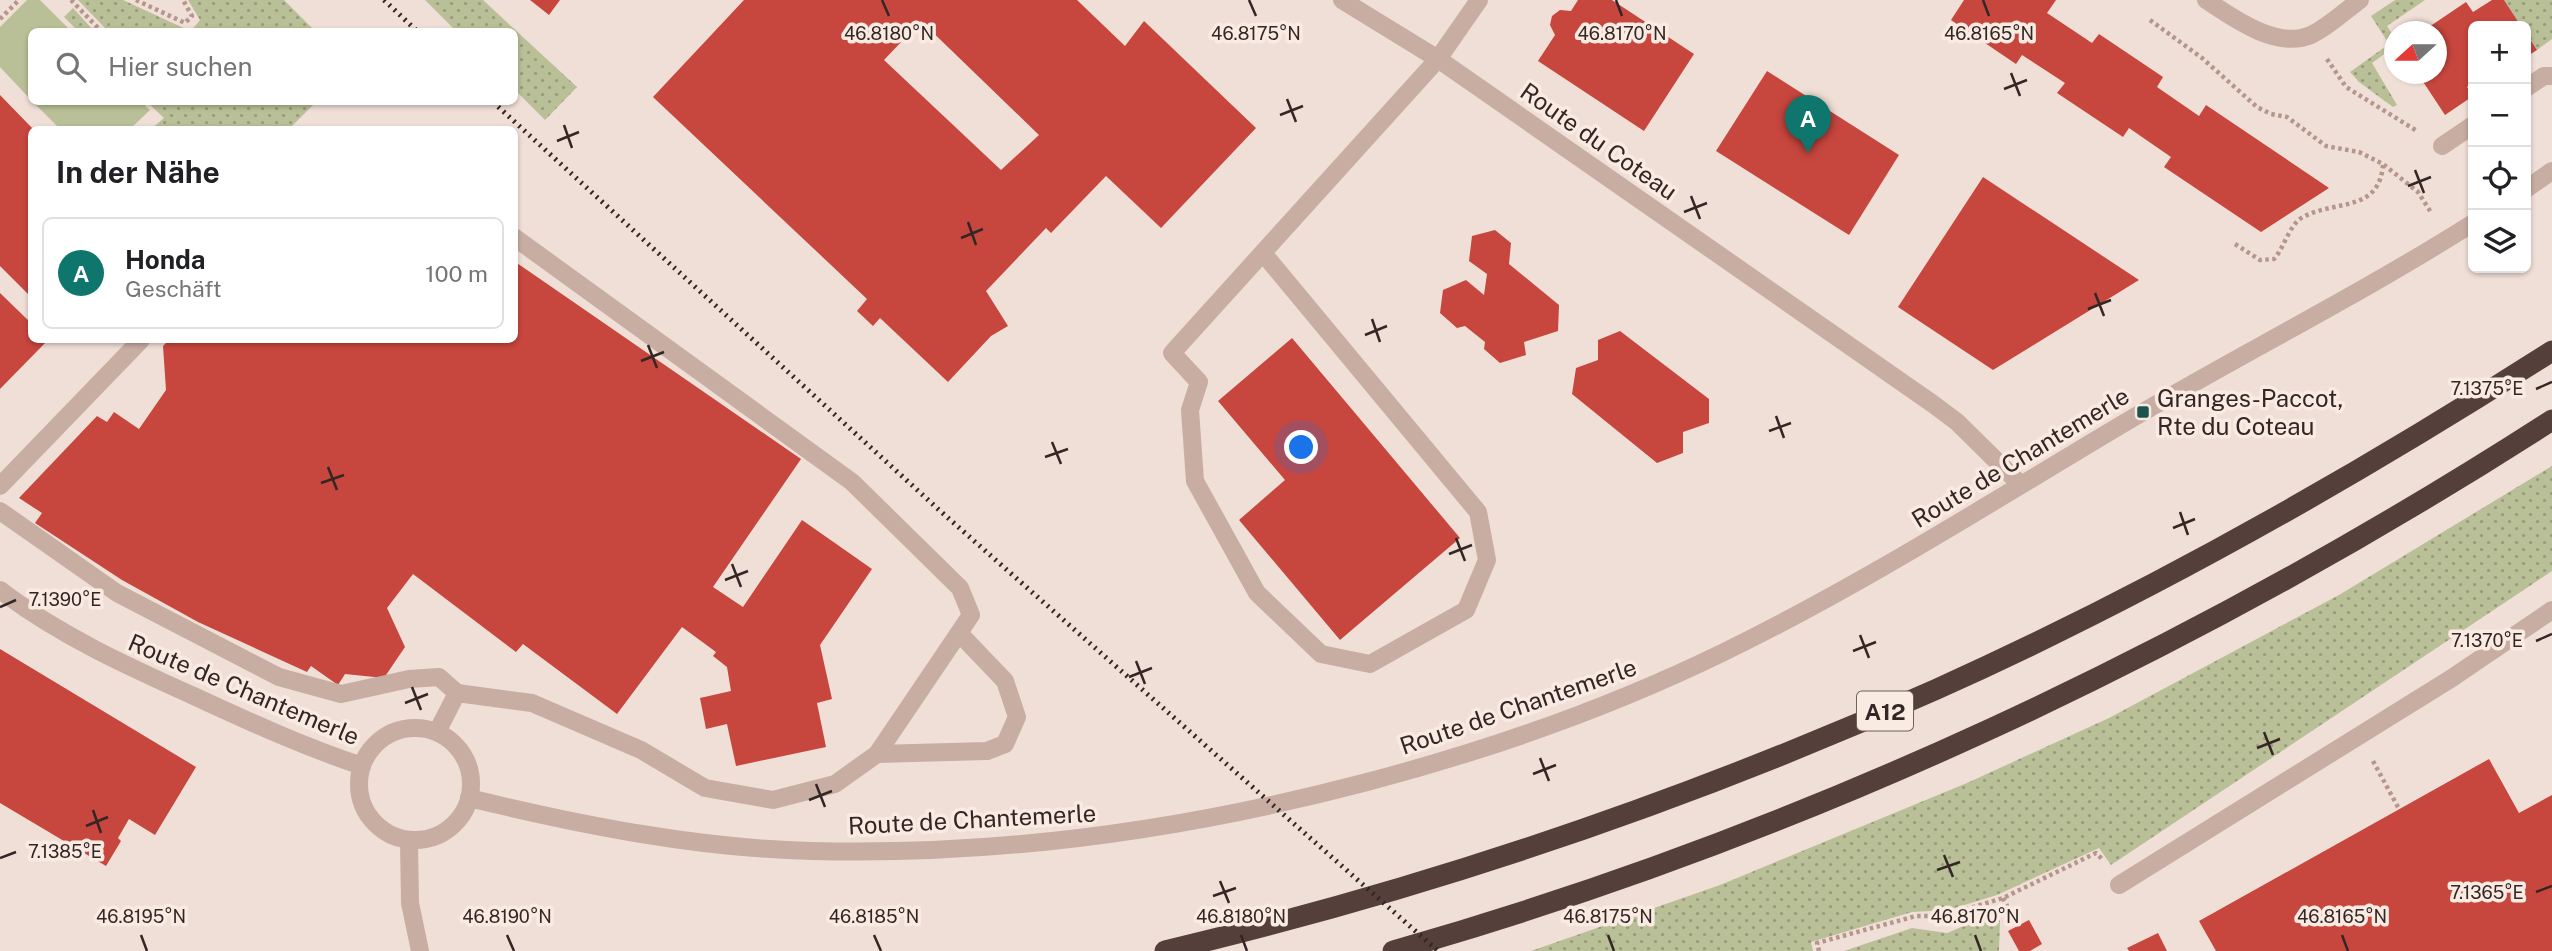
<!DOCTYPE html>
<html lang="de">
<meta charset="utf-8">
<style>
:root{--surface:#fff;--page:#f2f2f2;--text:#202124;--muted:#757577;--line:#e0e0e0;--accent:#0f766e}
body{margin:0;font-family:"Public Sans",sans-serif;background:var(--page);color:var(--text)}
.controls{position:absolute;right:21px;top:21px;display:grid;overflow:hidden;border-radius:10px;box-shadow:0 2px 5px #0004}
.controls button{width:63px;height:63px;display:grid;place-items:center;padding:0;border:0;border-bottom:2px solid var(--line);background:var(--surface);color:var(--text);font:35px sans-serif}
.compass{position:absolute;left:2384px;top:21px;width:63px;height:63px;border-radius:50%;background:var(--surface);box-shadow:0 2px 5px #0004;rotate:249deg}
.you{position:absolute;left:1302px;top:448px;width:24px;height:24px;margin:-18px;border:5px solid #fff;border-radius:50%;background:#1a73e8;box-shadow:0 0 0 10px #1a73e833}
.badge{display:grid;place-items:center;width:46px;height:46px;border-radius:50%;background:var(--accent);color:#fff;font-size:23px;font-weight:700}
.pin{position:absolute;translate:-50% -58px;filter:drop-shadow(0 2px 4px #0008)}
.pin::after{content:'';position:absolute;top:37px;width:24px;height:21px;background:inherit;clip-path:polygon(0 0,100% 0,50% 100%)}
.list{margin:0;padding:0;list-style:none}
h2{display:flex;justify-content:space-between;align-items:center;height:91px;margin:0;padding:0 28px;font-size:30px}
h2 small{font-size:23px;font-weight:400;color:var(--muted)}
.list li{display:grid;grid-template-columns:46px 1fr auto;gap:21px;align-items:center;box-sizing:border-box;height:112px;margin:0 14px 14px;padding:0 14px;border:2px solid var(--line);border-radius:10px}
.list b{display:block;font-size:26px;white-space:nowrap}
.list p{margin:0;font-size:23px;white-space:nowrap;color:var(--muted)}
.list em{font-size:23px;font-style:normal;color:var(--muted)}
.icon{flex:none;width:38px;height:38px;fill:none;stroke:currentColor;stroke-width:2;stroke-linecap:round;stroke-linejoin:round}
.map{position:relative;flex:none;width:2552px;height:951px;overflow:hidden}
.search{position:absolute;background:var(--surface);box-shadow:0 2px 5px #0004;left:28px;top:28px;width:490px;height:77px;display:flex;align-items:center;gap:18px;box-sizing:border-box;padding:0 24px;border-radius:10px;color:var(--muted);font-size:26px}
.panel{position:absolute;background:var(--surface);box-shadow:0 2px 5px #0004;left:28px;top:126px;width:490px;height:217px;border-radius:10px}
.map>svg:first-child{display:block}
.grass{fill:url(#grass-dots)}
.park{fill:#b9bf96}
.building{fill:#c7463e;fill-rule:evenodd}
.lines{fill:none;stroke-linecap:round;stroke-linejoin:round}
.path{stroke:#b4968d;stroke-width:4.5;stroke-dasharray:3.5 3.5;stroke-linecap:butt}
.minor{stroke:#c8ada2;stroke-width:18}
.highway{stroke:#543f3b;stroke-width:21}
.rail{stroke:#332625;stroke-width:5;stroke-dasharray:2 5;stroke-linecap:butt}
.ticks{fill:none;stroke:#332625;stroke-width:2.5}
.poi-dot{fill:#1b544d;stroke:#f9eae2;stroke-width:2.5}
.labels{text-anchor:middle;dominant-baseline:central;stroke-width:7;stroke-linejoin:round;paint-order:stroke}
.shield{fill:#f9eae2;stroke:#6e615e;stroke-width:2}
.shield-label{font-size:23px;font-weight:bold;fill:#332625}
.street-label{font-size:24px;fill:#332625;stroke:#f9eae2}
.poi-label{font-size:24px;fill:#332625;stroke:#f9eae2;text-anchor:start}
.ticks-label{font-size:18px;text-anchor:middle;fill:#332625;stroke:#f9eae2;stroke-width:7;stroke-linejoin:round;paint-order:stroke}
</style>
<div class="map">
<svg width="2552" height="951" viewBox="0 0 2552 951">
<defs>
<pattern id="grass-dots" width="8" height="8" patternUnits="userSpaceOnUse" patternTransform="scale(1.75)"><rect width="8" height="8" fill="#b9bf96"/><path d="M2 2h.1M6 6h.1" fill="none" stroke="#979b7a" stroke-width="1.8" stroke-linecap="round"/></pattern>
</defs>
<rect width="100%" height="100%" fill="#f0dfd6"/>
<g class="grass">
<polygon points="78,0 123,0 190,31 103,31 105,28"/>
<polygon points="188,0 284,0 315,31 191,31 200,20"/>
<polygon points="425,0 483,0 577,87 545,120 515,90 514,32 456,31"/>
<polygon points="2395,0 2425,0 2387,26 2394,37 2394,47 2372,63 2397,105 2393,107 2359,82 2350,72 2389,44 2371,16"/>
<polygon points="2504,0 2552,0 2552,39 2537,50 2526,33 2526,26 2521,26"/>
<polygon points="73,8 94,31 78,31 64,17"/>
<polygon points="147,102 316,102 288,130 151,129 164,118"/>
<polygon points="2552,466 2552,571 2111,865 2099,848 1997,895 1948,910 1912,912 1811,942 1813,951 1531,951 1720,885 1967,783 2109,718 2339,595"/>
<polygon points="1988,916 2000,920 1999,951 1844,951 1912,928 1947,933"/>
</g>
<g class="park">
<polygon points="27,0 40,0 71,31 32,32 31,100 0,67 0,27"/>
<polygon points="33,102 141,102 150,110 130,129 60,129"/>
</g>
<g class="building">
<polygon points="530,0 560,0 549,15"/>
<path d="M744,0H1077L1125,46L1144,21L1256,128L1161,228L1106,176L1051,233L1046,228L986,291L1008,326L991,336L948,382L880,318L873,326L857,311L867,299L653,97ZM921,21L1039,135L1001,170L884,60Z"/>
<polygon points="1578,0 1612,0 1694,54 1644,131 1538,61 1555,35 1550,25 1552,16 1560,10 1571,11"/>
<polygon points="1964,0 2056,0 2047,13 2092,43 2099,34 2163,77 2157,87 2199,116 2206,105 2329,188 2261,232 2164,167 2171,157 2129,128 2123,137 2057,93 2065,83 2022,55 2016,64 1951,20"/>
<polygon points="2492,0 2504,0 2521,26 2473,26 2473,83 2467,87 2473,96 2445,115 2418,74 2436,74 2436,32 2428,32 2426,29 2466,2 2473,12"/>
<polygon points="2526,33 2537,50 2526,57"/>
<polygon points="1767,71 1899,155 1849,235 1716,151"/>
<polygon points="0,95 34,130 32,130 32,298 0,266"/>
<polygon points="1983,177 2139,280 1993,370 1898,307"/>
<polygon points="1495,230 1511,243 1509,264 1559,305 1558,331 1524,342 1526,355 1500,363 1484,349 1485,342 1465,326 1457,328 1440,313 1443,290 1466,280 1484,295 1487,274 1469,261 1472,236"/>
<polygon points="514,261 801,459 713,587 743,607 802,520 872,569 820,645 832,699 817,703 826,747 736,766 727,724 706,729 700,698 731,691 727,667 713,656 716,652 682,627 617,714 523,644 516,652 413,574 387,608 405,647 384,678 345,674 338,685 311,666 307,672 198,622 122,580 35,523 42,513 19,498 97,416 107,422 114,412 139,429 166,390 163,346 169,340 514,340"/>
<polygon points="0,293 32,324 32,340 48,340 0,389"/>
<polygon points="1620,331 1709,399 1709,423 1683,432 1683,453 1657,463 1572,394 1576,368 1598,360 1598,340"/>
<polygon points="1292,338 1460,538 1340,640 1239,520 1285,480 1218,401"/>
<polygon points="0,649 196,767 155,835 129,819 118,838 121,841 106,866 0,803"/>
<polygon points="2489,759 2519,813 2552,795 2552,951 2216,951 2199,921"/>
<polygon points="2029,920 2042,944 2030,951 2019,951 2008,931"/>
<polygon points="2158,933 2167,951 2129,951 2127,948"/>
</g>
<g class="lines">
<g class="path">
<polyline points="71,0 100,30"/>
<polyline points="136,0 185,23 192,16 183,0"/>
<polyline points="0,19 19,0"/>
<polyline points="2150,20 2202,58 2257,107 2271,114 2287,117 2326,146 2359,152 2383,164 2418,192 2432,214"/>
<polyline points="2327,59 2346,87 2417,131"/>
<path d="M2235,244L2260,260L2274,259C2285,247 2289,223 2305,216C2337,200 2379,212 2383,165"/>
<polyline points="2373,761 2399,809"/>
<polyline points="2003,898 2016,923"/>
<polyline points="1819,951 1817,943 1916,916 1944,916 2003,898 2096,853 2103,860"/>
</g>
<g class="minor">
<polyline points="1342,0 1438,59 1933,404 1957,422 2020,484"/>
<path d="M2206,0C2233,18 2277,50 2311,35C2328,27 2345,11 2360,0"/>
<polyline points="2526,88 2544,76 2552,76"/>
<polyline points="2442,146 2473,125"/>
<polyline points="2526,189 2552,171"/>
<polyline points="1263,253 1478,512 1487,560 1466,610 1370,664 1321,654 1257,593 1195,481 1190,410 1199,382 1172,353 1438,59 1479,0"/>
<polyline points="0,486 141,340"/>
<polyline points="0,511 117,593 279,677 341,694 409,679 439,677 457,693"/>
<path d="M0,590C60,636 129,667 198,698C252,723 305,747 362,766"/>
<circle cx="415" cy="784" r="56"/>
<polyline points="437,732 457,693 532,703 641,750 705,788 773,800 835,784 877,754 971,615 960,588 852,482 514,237"/>
<polyline points="877,754 987,751 1005,744 1017,717 1005,681 959,633"/>
<path d="M469,798C581,825 695,848 811,851C999,856 1185,830 1367,782C1489,750 1609,708 1722,653C1862,585 1993,501 2126,422C2241,354 2361,294 2473,223"/>
<polyline points="409,840 410,903 420,951"/>
<polyline points="2119,885 2452,678 2552,610"/>
</g>
<g class="highway">
<path d="M1165,951C1430,888 1689,800 1937,689C2151,593 2355,477 2552,351"/>
<path d="M1393,951C1802,835 2195,650 2552,420"/>
</g>
<g class="rail">
<polyline points="384,0 418,32"/>
<polyline points="493,102 938,509 1438,951"/>
</g>
</g>
<path class="ticks" d="M882,0L889,16M1249,0L1256,16M1616,0L1622,16M1983,0L1989,16M2011,73L2020,96M2004,89L2027,80M1287,99L1296,122M1280,115L1303,106M564,125L572,148M557,141L579,132M2415,170L2424,193M2408,186L2431,177M1691,196L1700,219M1684,212L1707,203M968,222L976,245M961,238L983,229M2095,293L2104,316M2088,309L2111,300M1372,319L1380,342M1365,335L1387,326M648,345L657,368M641,361L664,352M2536,389L2552,382M1776,416L1784,438M1769,431L1791,423M1052,442L1061,464M1045,457L1068,449M328,467L337,490M321,483L344,475M2180,512L2188,535M2173,528L2195,519M1456,538L1465,561M1449,554L1472,545M732,564L741,587M725,580L748,571M0,607L16,600M1860,635L1869,658M2536,641L2552,634M1853,651L1876,642M1136,661L1145,684M1129,677L1152,668M412,687L421,710M405,703L428,694M2264,732L2273,755M2257,748L2280,739M1540,758L1549,781M1533,774L1556,765M816,784L825,807M809,800L832,791M93,810L101,833M86,826L108,817M1944,855L1953,877M0,858L16,852M1937,870L1960,862M1220,881L1229,903M2536,892L2552,886M1213,896L1236,888M141,935L147,951M507,935L514,951M874,935L881,951M1241,935L1247,951M1608,935L1614,951M1975,935L1981,951M2342,935L2348,951"/>
<rect class="poi-dot" x="2136" y="405" width="14" height="14" rx="3.5"/>
<g class="labels">
<rect class="shield" x="1857" y="691.5" width="56" height="39" rx="5"/>
<g class="shield-label">
<text x="1885" y="711">A12</text>
</g>
<g class="street-label">
<text transform="translate(1599 141) rotate(35)">Route du Coteau</text>
<text transform="translate(2020 457) rotate(-31)">Route de Chantemerle</text>
<text transform="translate(244 689) rotate(23)">Route de Chantemerle</text>
<text transform="translate(1518 706) rotate(-19)">Route de Chantemerle</text>
<text transform="translate(972 819) rotate(-3)">Route de Chantemerle</text>
</g>
<g class="poi-label">
<text x="2157" y="398">Granges-Paccot,<tspan x="2157" dy="28">Rte du Coteau</tspan></text>
</g>
</g>
<g class="ticks-label">
<text x="889" y="40">46.8180°N</text>
<text x="1256" y="40">46.8175°N</text>
<text x="1989" y="40">46.8165°N</text>
<text x="1622" y="40">46.8170°N</text>
<text x="2487" y="395">7.1375°E</text>
<text x="65" y="606">7.1390°E</text>
<text x="2487" y="647">7.1370°E</text>
<text x="65" y="858">7.1385°E</text>
<text x="2487" y="899">7.1365°E</text>
<text x="141" y="923">46.8195°N</text>
<text x="507" y="923">46.8190°N</text>
<text x="874" y="923">46.8185°N</text>
<text x="1241" y="923">46.8180°N</text>
<text x="1608" y="923">46.8175°N</text>
<text x="1975" y="923">46.8170°N</text>
<text x="2342" y="923">46.8165°N</text>
</g>
</svg>
<div class="controls">
<button>+</button>
<button>−</button>
<button><svg class="icon" aria-label="locate" viewBox="0 0 24 24"><circle cx="12" cy="12" r="6"/><path d="M12 2v4M12 18v4M2 12h4M18 12h4"/></svg></button>
<button><svg class="icon" aria-label="layers" viewBox="0 0 24 24"><path d="M12 4l9 5-9 5-9-5zM3 14l9 5 9-5"/></svg></button>
</div>
<svg class="compass" viewBox="-18 -18 36 36"><path d="M0-13l5 13h-10z" fill="#e53935"/><path d="M0 13l5-13h-10z" fill="#757577"/></svg>
<div class="you"></div>
<div class="pin badge" style="left:1808px;top:153px">A</div>
<div class="search"><svg class="icon" aria-label="search" viewBox="0 0 24 24"><circle cx="10" cy="10" r="6"/><path d="M15 15l6 6"/></svg>Hier suchen</div>
<section class="panel">
<h2>In der Nähe<small></small></h2>
<ul class="list">
<li><span class="badge">A</span><div><b>Honda</b><p>Geschäft</p></div><em>100 m</em></li>
</ul>
</section>
</div>
